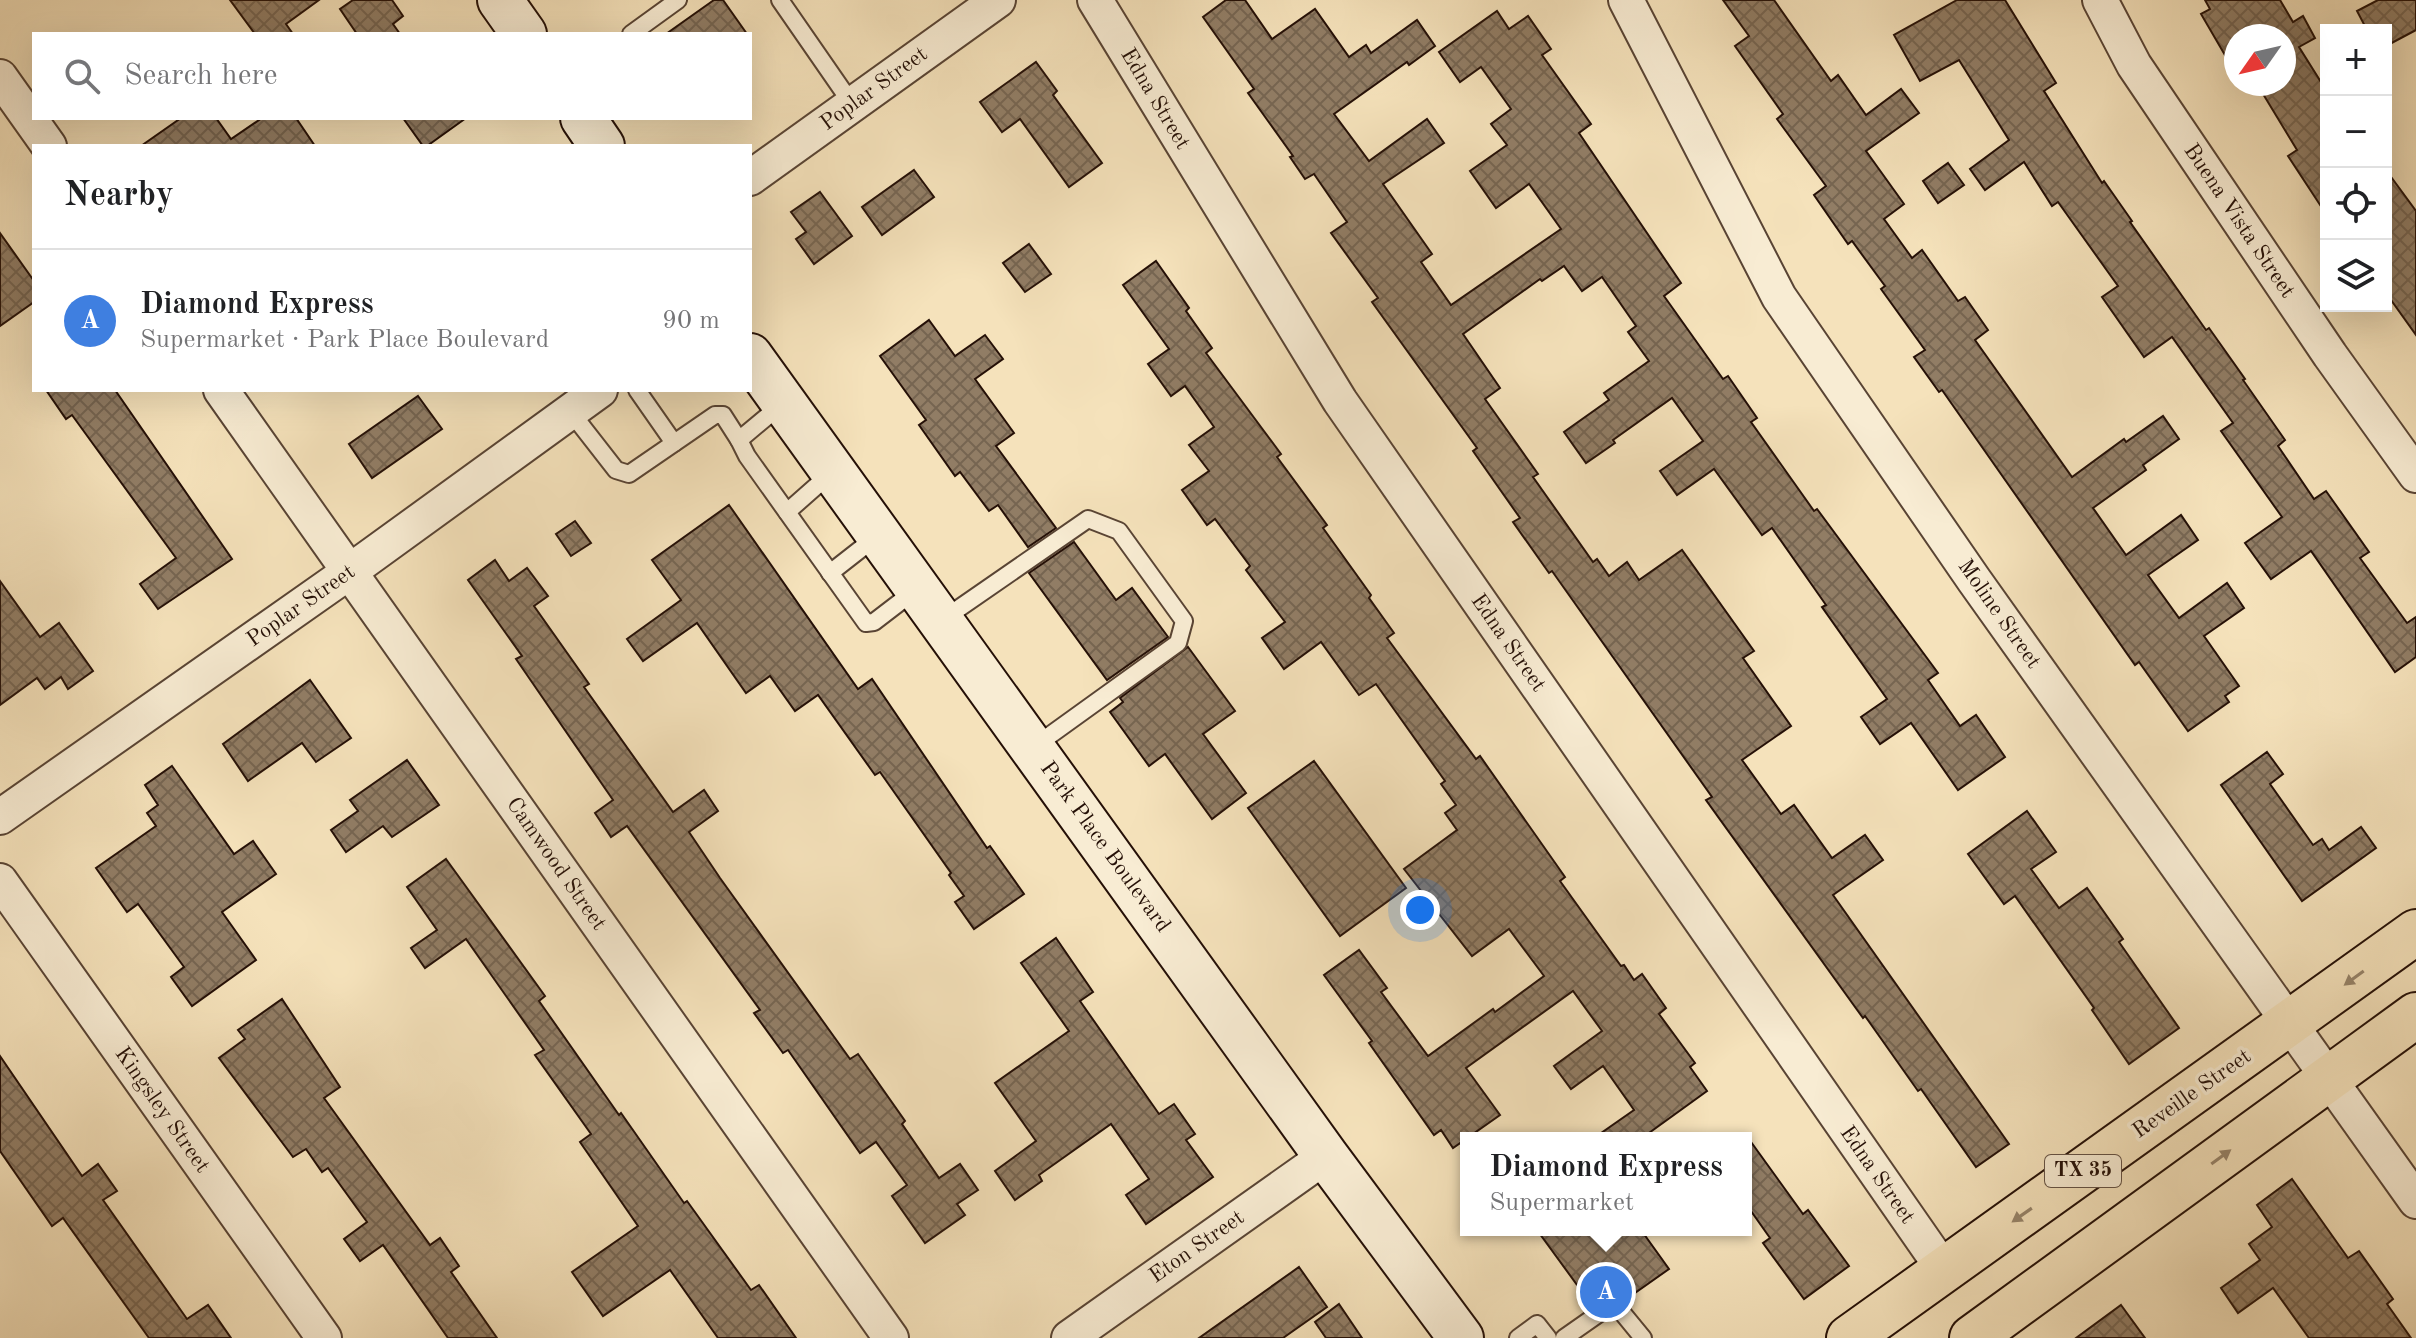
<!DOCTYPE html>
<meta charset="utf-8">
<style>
:root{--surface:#fff;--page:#f2f2f2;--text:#202124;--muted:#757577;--line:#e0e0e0;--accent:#db2777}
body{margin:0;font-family:"Old Standard TT",serif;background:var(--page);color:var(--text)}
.controls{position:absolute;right:24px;top:24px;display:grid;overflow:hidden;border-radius:0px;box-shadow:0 8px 32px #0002}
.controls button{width:72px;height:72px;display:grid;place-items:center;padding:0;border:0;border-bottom:2px solid var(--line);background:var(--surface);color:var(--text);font:40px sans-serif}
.compass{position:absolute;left:2224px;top:24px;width:72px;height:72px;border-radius:50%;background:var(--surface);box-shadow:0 8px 32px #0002;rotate:236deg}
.you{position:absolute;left:1420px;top:910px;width:28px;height:28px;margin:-20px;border:6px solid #fff;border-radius:50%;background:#1a73e8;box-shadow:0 0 0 12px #1a73e833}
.badge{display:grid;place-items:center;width:52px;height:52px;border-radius:50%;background:var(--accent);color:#fff;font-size:26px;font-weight:700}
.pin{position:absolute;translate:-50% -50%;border:4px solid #fff;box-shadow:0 2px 8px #0006}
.popup{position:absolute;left:1460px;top:1132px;width:292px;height:104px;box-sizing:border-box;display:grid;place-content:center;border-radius:0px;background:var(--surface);filter:drop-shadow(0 2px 6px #0005);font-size:26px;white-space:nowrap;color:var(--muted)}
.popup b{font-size:30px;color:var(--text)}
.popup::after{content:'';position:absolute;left:50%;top:100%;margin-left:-16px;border:16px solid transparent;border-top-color:var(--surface)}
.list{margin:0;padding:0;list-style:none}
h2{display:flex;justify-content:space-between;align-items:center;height:104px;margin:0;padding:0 32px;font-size:34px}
h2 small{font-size:26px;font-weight:400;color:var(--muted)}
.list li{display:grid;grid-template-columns:52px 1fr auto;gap:24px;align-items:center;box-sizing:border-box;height:144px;padding:0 32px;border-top:2px solid var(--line)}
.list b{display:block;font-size:30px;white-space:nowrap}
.list p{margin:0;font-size:26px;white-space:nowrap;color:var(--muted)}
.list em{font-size:26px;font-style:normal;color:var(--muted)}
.icon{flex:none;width:44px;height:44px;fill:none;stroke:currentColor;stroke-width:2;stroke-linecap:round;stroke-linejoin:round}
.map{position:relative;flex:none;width:2416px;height:1338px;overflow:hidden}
.search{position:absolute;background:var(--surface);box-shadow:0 8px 32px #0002;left:32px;top:32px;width:720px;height:88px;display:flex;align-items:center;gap:20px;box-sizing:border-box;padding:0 28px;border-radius:0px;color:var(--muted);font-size:30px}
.panel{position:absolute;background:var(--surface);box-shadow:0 8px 32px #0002;left:32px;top:144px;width:720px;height:248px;border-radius:0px}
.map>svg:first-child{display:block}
.building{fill:url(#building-cross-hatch);stroke:#251007;stroke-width:2}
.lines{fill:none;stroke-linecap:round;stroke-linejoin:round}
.lane-casing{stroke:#594434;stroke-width:20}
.street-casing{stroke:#594434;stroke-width:38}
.secondary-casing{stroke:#251007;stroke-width:48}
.primary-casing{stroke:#251007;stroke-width:48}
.lane{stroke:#f8ecd3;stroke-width:16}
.street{stroke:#f8ecd3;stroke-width:34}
.secondary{stroke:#f8ecd3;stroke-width:44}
.primary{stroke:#f5e2bb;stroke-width:44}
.oneway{fill:#97846a}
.labels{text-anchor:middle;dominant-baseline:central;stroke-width:7;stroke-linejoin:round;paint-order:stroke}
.shield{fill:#f8ecd3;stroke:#645244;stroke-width:2}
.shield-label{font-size:20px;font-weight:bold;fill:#251007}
.street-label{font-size:22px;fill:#251007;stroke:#f8ecd3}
</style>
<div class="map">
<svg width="2416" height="1338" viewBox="0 0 2416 1338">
<defs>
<pattern id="building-cross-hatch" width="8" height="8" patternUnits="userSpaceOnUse" patternTransform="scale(2)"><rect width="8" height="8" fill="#917d65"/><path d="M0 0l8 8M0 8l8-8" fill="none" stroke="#766551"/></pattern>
</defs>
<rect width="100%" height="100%" fill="#f5e2bb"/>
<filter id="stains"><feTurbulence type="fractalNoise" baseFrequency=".0025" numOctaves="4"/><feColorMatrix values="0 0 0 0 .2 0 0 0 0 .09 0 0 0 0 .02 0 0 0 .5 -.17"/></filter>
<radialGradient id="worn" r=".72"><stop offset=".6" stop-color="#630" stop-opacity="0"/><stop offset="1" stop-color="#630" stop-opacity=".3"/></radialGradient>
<g class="building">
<polygon points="230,0 319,0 286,24 293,34 255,34"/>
<polygon points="353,0 392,0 403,16 393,24 400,34 357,34 340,9"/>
<polygon points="714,0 723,0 747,34 666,34"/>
<polygon points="1226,0 1245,0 1272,39 1315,9 1349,57 1366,45 1371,53 1417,20 1435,46 1409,65 1407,62 1334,114 1369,161 1427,119 1444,143 1383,184 1432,254 1421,262 1451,305 1561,229 1529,184 1496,208 1470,171 1507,145 1491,124 1511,109 1481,67 1460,82 1439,52 1497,11 1509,29 1528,16 1551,49 1542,55 1591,124 1579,133 1681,283 1664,296 1723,379 1728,376 1757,418 1751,422 1814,511 1817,509 1938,673 1928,680 1960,726 1976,715 2005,757 1958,790 1911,723 1880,744 1861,717 1887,699 1822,607 1826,605 1772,528 1762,535 1714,469 1677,495 1660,471 1703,441 1672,398 1613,440 1615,443 1586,463 1564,432 1609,400 1604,393 1649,361 1628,332 1636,326 1602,277 1582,291 1564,266 1542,281 1540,279 1463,334 1500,388 1485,399 1538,474 1533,477 1593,562 1597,559 1609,576 1627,562 1639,580 1682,550 1754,651 1743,658 1791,726 1742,760 1781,814 1794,805 1832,858 1865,835 1883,860 1833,895 2009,1144 1976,1167 1921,1089 1918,1091 1865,1016 1863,1018 1706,800 1712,797 1552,571 1549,573 1513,522 1520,518 1473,451 1477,448 1372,302 1378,298 1331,233 1347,222 1314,174 1305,179 1290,157 1293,156 1248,93 1254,89 1203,17"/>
<polygon points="1723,0 1774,0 1831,81 1838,75 1866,115 1901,89 1919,113 1866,151 1904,204 1884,219 1912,258 1922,250 1958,301 1965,297 1988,330 1975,340 2072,477 2124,439 2126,442 2163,416 2179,439 2143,465 2146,470 2093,508 2126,555 2181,515 2198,540 2148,575 2179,618 2227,583 2244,608 2204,636 2239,686 2225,696 2229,702 2188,731 2139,662 2135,665 1942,390 1939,392 1914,357 1925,350 1881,289 1885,286 1852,241 1848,244 1814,195 1826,186 1777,119 1783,114 1735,46 1749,36"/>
<polygon points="1957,0 2005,0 2056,83 2044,91 2102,183 2104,181 2132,221 2130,222 2206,330 2209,328 2245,379 2243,380 2285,440 2278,446 2314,499 2326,491 2369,552 2360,558 2407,623 2416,617 2416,657 2395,672 2311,551 2271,579 2245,543 2282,517 2221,431 2233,423 2172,337 2144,357 2102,297 2118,286 2058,202 2052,206 2024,162 1985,190 1970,169 2009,140 1959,60 1920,81 1894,35"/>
<polygon points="2205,0 2280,0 2293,22 2303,16 2315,38 2299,47 2326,90 2326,214 2288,156 2297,150 2257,84 2284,84 2284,36 2236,36 2236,74 2201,14 2210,9"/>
<polygon points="2378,0 2416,0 2416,30 2386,46 2386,30 2367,30 2357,11"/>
<polygon points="1036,62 1057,91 1053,95 1102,163 1069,187 1020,119 1002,132 980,102"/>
<polygon points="181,118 216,118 231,139 262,118 296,118 315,146 141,146"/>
<polygon points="403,118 466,118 427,146 423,146"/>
<polygon points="1948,163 1964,185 1938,203 1923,181"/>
<polygon points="914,170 934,197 882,235 862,207"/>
<polygon points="2386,170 2416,211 2416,335 2386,293"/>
<polygon points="820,192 852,236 814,264 796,239 806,232 791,212"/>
<polygon points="0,233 34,281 34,302 0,326"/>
<polygon points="1029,244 1051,274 1025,292 1003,263"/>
<polygon points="1156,261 1189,308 1186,311 1212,348 1206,353 1281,454 1277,457 1327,525 1323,528 1371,595 1369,598 1394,633 1387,638 1476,759 1480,756 1565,877 1560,881 1621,966 1624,965 1634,980 1642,974 1666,1008 1659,1014 1695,1063 1690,1067 1707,1091 1642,1138 1594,1138 1634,1110 1603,1066 1571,1089 1554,1066 1602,1031 1573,991 1466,1068 1500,1115 1453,1148 1441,1130 1434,1135 1369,1043 1372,1041 1324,975 1359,950 1387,988 1381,992 1428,1056 1493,1009 1495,1012 1544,976 1509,929 1472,956 1404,869 1457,830 1445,813 1456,805 1441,784 1445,781 1376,684 1359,695 1321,642 1284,669 1262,638 1285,622 1246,570 1250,566 1215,519 1207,525 1182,490 1209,471 1189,445 1214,427 1185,386 1171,396 1148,364 1169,349 1123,285"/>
<polygon points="929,320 955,356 985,335 1003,359 975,379 1014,433 996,446 1056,528 1028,547 998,505 989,511 960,472 955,476 919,425 926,420 880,356"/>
<polygon points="46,390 115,390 232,559 158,609 140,584 176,558 72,415 66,419"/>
<polygon points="418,396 442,429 372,478 349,444"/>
<polygon points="729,505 858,689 872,679 987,848 990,846 1024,894 974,929 955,902 964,896 949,875 951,873 880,772 875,775 818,695 795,711 770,676 746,693 697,623 643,661 627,639 681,600 652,560"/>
<polygon points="575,521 591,543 571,556 556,534"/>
<polygon points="1074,542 1116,600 1132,588 1168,637 1107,680 1029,573"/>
<polygon points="495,560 509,581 527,568 548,596 534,606 589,684 584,687 673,812 704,790 718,811 689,832 720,878 850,1059 858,1054 905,1121 902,1124 939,1178 960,1164 978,1190 957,1204 965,1215 925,1243 892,1196 907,1185 876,1142 860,1153 788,1050 783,1053 754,1013 760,1010 627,826 611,837 595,813 613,800 516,659 522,656 468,580"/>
<polygon points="0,581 40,637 59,623 93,671 68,689 61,677 45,689 37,678 0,705"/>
<polygon points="1188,647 1235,711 1203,734 1246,793 1212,819 1165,754 1149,766 1110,712 1123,702 1120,698"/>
<polygon points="310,680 351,738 316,762 302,743 248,781 223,744"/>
<polygon points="2267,752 2283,774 2270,784 2313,845 2322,839 2329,850 2361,827 2376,848 2302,901 2221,785"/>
<polygon points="407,760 439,805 392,837 383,826 346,852 331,830 358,811 350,800"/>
<polygon points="1314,761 1406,888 1340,936 1248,808"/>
<polygon points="172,766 234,854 253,841 276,874 222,912 256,960 192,1006 171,977 184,967 138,904 127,912 96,868 156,826 147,813 158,805 145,785"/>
<polygon points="2027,811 2056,852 2031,869 2059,908 2087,888 2123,939 2119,942 2179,1028 2129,1064 2092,1010 2094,1008 2015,896 2004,904 1968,854"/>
<polygon points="446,859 545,996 539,1001 619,1115 621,1113 684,1203 687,1201 751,1290 759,1285 796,1338 718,1338 670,1270 603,1316 572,1272 638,1226 580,1142 591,1134 535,1055 544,1050 466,939 425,968 411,948 437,930 407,887"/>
<polygon points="1056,938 1093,992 1080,1001 1159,1114 1174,1104 1195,1134 1186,1140 1213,1177 1146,1224 1126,1195 1149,1179 1111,1124 1039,1175 1042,1181 1015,1200 995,1171 1036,1141 995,1083 1069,1031 1021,963"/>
<polygon points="282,999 340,1087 324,1098 430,1245 440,1238 459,1266 451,1272 497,1338 448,1338 383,1245 360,1261 344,1239 367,1222 328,1168 322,1172 306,1149 293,1157 219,1058 245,1039 238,1030"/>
<polygon points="0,1056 82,1176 98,1164 117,1191 103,1200 187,1319 208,1305 231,1338 149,1338 63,1218 52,1226 0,1151"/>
<polygon points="1746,1135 1803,1214 1808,1210 1849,1266 1804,1299 1763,1243 1770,1238 1746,1204"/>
<polygon points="2292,1179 2348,1258 2359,1251 2393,1299 2387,1304 2411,1338 2309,1338 2273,1288 2238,1313 2221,1288 2260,1260 2249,1244 2272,1227 2257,1205"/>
<polygon points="1537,1230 1641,1230 1669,1269 1625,1300 1588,1300"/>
<polygon points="1299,1267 1327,1307 1283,1338 1199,1338"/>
<polygon points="1339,1304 1362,1338 1326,1338 1315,1322"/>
<polygon points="2121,1305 2145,1338 2076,1338"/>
</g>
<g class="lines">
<defs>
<g id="lane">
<polyline points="780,0 852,104"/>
<polyline points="631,34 678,0"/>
<polyline points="637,390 674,443"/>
<polyline points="570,411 616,470 629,474 715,415 723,415 739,440 782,404"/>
<polyline points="739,440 747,456 866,623 874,622 917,589"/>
<polyline points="787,512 830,474"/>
<polyline points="830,573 876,537"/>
<polyline points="942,620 1088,519 1119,531 1184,621 1178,643 1035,746"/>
<polyline points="1518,1338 1537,1324 1548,1338"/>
<polyline points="1564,1338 1604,1310 1620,1310 1643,1338"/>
</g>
<g id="street">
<polyline points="1095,0 1340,401 1944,1270"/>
<polyline points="1626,0 1779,297 1974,580 2416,1201"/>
<polyline points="2100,0 2134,65 2330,355 2416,475"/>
<polyline points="0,77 49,146"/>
<polyline points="750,178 998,0"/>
<polyline points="221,390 891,1338"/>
<polyline points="0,817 349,572 600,390"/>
<polyline points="0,881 324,1338"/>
<polyline points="1069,1338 1326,1156"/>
</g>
<g id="secondary">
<polyline points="500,0 524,34"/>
<polyline points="583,118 602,146"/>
<polyline points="750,356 1326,1156 1461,1338"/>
</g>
<g id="primary">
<polyline points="1849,1338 2416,932"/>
<polyline points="1972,1338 2416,1015"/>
</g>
</defs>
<use href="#lane" class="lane-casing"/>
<use href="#street" class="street-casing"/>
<use href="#secondary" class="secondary-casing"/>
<use href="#primary" class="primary-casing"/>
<use href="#lane" class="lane"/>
<use href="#street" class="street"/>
<use href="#secondary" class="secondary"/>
<use href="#primary" class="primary"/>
</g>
<defs><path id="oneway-solid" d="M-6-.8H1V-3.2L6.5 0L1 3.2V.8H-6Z" transform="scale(2)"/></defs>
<g class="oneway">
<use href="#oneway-solid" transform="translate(2354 978) rotate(144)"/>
<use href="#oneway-solid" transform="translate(2221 1157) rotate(-36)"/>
<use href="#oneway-solid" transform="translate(2022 1215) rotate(145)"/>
</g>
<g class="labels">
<rect class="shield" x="2045" y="1155" width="76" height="32" rx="6"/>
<g class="shield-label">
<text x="2083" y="1171">TX 35</text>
</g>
<g class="street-label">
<text transform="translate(874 89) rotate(-36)">Poplar Street</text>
<text transform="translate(1155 99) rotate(59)">Edna Street</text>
<text transform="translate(2239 221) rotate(56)">Buena Vista Street</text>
<text transform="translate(301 606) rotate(-35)">Poplar Street</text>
<text transform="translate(1999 614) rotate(55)">Moline Street</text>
<text transform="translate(1508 643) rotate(55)">Edna Street</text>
<text transform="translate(1105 847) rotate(54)">Park Place Boulevard</text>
<text transform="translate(556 864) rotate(55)">Camwood Street</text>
<text transform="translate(2192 1094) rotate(-35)">Reveille Street</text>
<text transform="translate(162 1110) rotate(55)">Kingsley Street</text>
<text transform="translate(1877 1175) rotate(55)">Edna Street</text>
<text transform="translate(1197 1247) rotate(-35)">Eton Street</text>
</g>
</g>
<rect width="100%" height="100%" filter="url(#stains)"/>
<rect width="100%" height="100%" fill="url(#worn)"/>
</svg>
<div class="controls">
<button>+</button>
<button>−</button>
<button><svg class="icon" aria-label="locate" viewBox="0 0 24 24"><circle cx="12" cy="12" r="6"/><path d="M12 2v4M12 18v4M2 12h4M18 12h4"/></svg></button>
<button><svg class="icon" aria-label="layers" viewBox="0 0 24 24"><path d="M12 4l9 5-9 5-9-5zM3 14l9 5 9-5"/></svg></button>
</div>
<svg class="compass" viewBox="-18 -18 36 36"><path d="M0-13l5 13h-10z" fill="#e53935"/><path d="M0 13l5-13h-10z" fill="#757577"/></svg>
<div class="you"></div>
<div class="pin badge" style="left:1606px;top:1292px;background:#3f7fe0">A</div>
<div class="popup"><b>Diamond Express</b>Supermarket</div>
<div class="search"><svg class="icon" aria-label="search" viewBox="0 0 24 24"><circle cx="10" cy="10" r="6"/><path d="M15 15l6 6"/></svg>Search here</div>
<section class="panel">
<h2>Nearby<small></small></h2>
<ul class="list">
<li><span class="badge" style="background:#3f7fe0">A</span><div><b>Diamond Express</b><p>Supermarket · Park Place Boulevard</p></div><em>90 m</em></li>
</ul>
</section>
</div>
